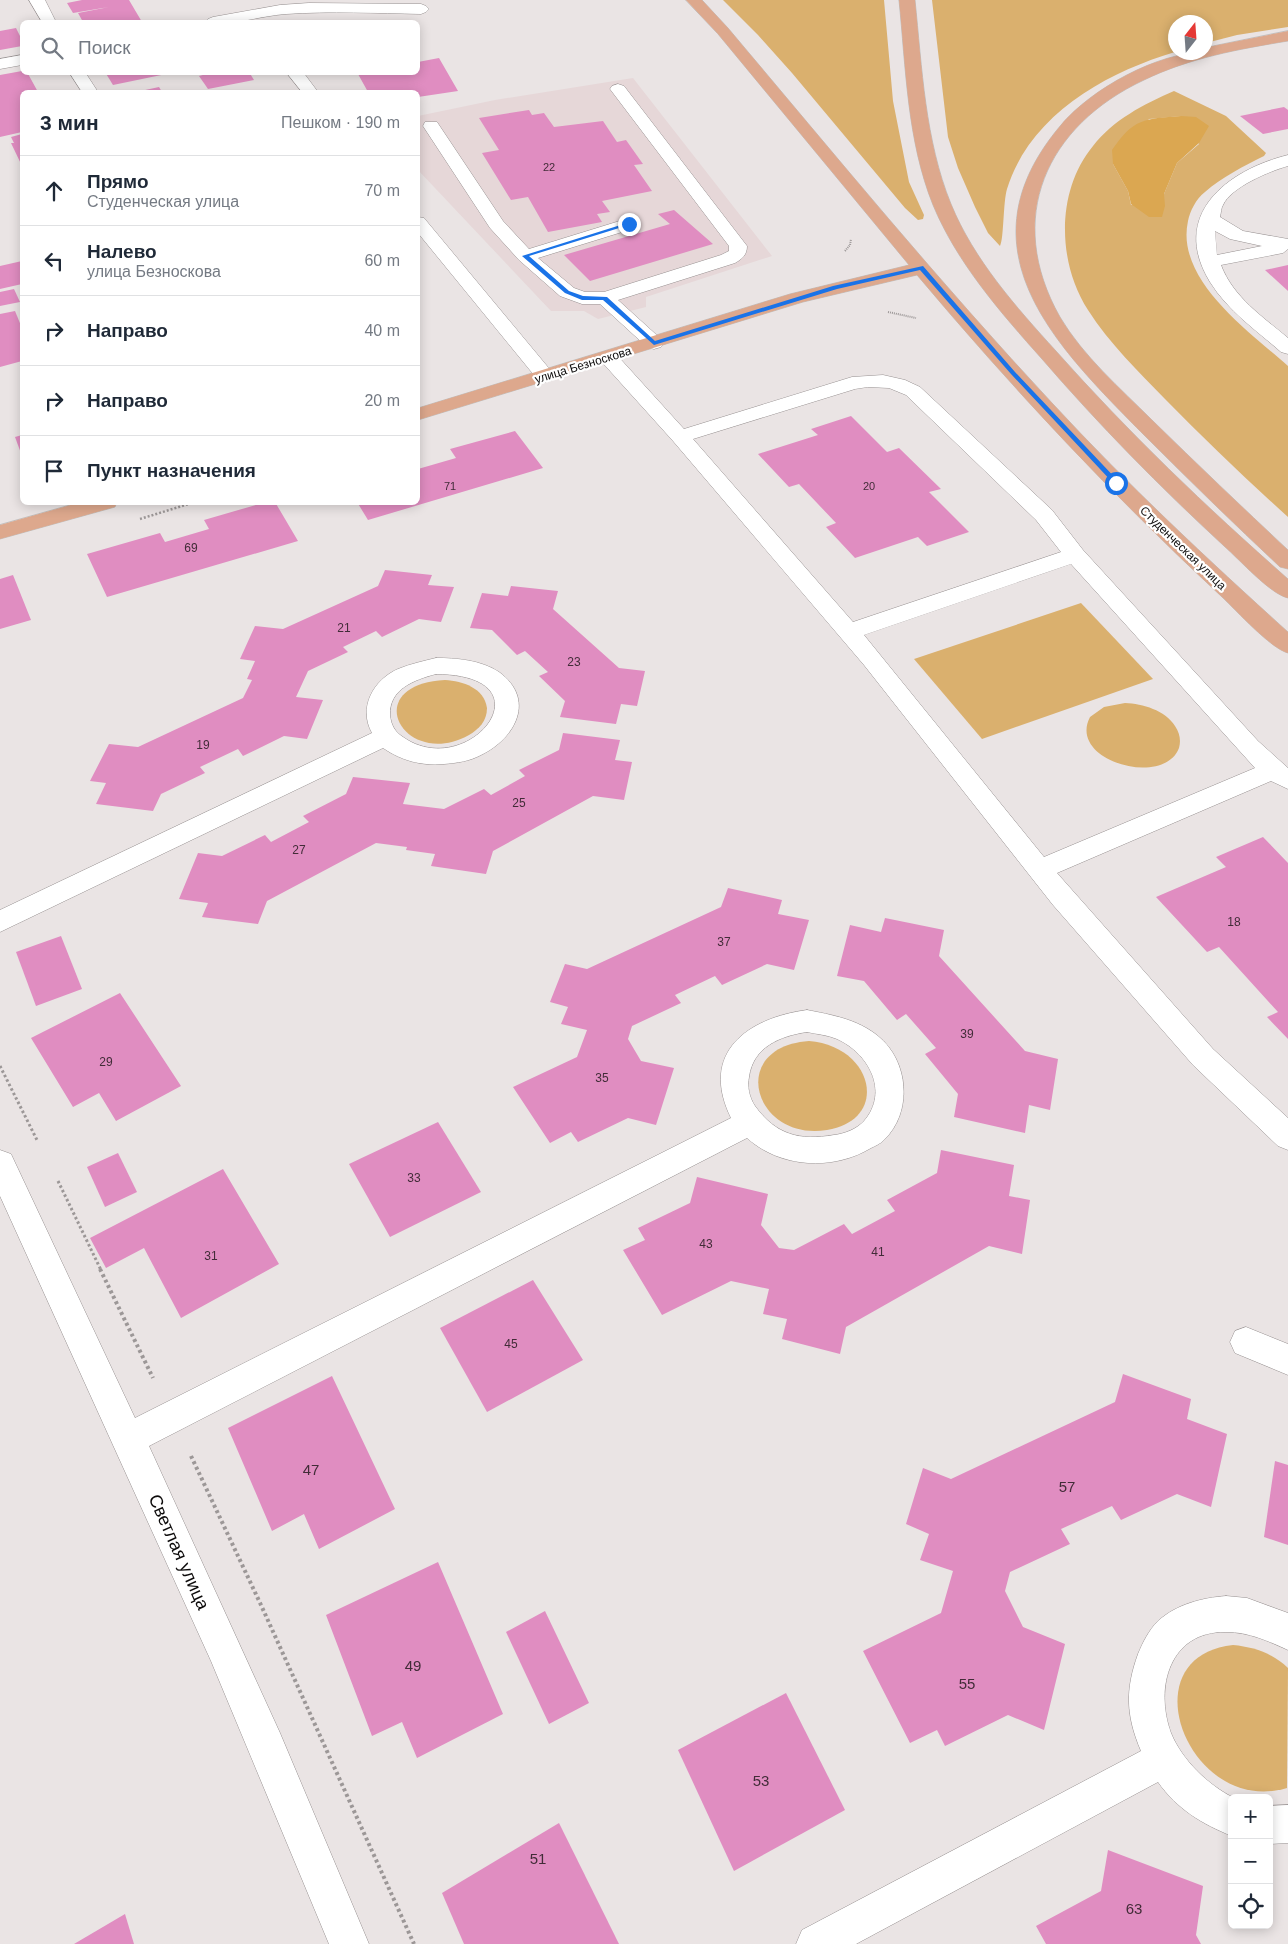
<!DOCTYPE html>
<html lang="ru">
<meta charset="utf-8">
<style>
:root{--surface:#fff;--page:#f6f6f7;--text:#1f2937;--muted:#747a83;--line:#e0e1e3}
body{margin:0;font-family:Helvetica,sans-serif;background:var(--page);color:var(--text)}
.controls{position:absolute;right:15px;bottom:15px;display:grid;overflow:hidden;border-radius:8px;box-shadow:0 2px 12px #0003}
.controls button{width:45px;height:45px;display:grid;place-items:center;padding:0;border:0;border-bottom:1px solid var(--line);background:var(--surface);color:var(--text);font:25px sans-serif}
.compass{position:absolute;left:1168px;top:15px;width:45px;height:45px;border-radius:50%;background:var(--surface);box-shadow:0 2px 12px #0003;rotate:17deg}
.stop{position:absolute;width:15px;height:15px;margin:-11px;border:4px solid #1a73e8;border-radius:50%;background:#fff}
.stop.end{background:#1a73e8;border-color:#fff;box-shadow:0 1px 5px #0008}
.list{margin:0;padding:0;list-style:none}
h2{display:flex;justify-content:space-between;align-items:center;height:65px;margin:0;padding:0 20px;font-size:21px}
h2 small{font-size:16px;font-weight:400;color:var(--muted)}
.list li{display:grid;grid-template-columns:32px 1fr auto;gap:15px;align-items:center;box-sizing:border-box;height:70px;padding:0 20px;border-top:1px solid var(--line)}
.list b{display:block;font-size:19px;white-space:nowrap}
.list p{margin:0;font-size:16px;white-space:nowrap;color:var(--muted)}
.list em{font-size:16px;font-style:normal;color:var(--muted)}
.icon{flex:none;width:28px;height:28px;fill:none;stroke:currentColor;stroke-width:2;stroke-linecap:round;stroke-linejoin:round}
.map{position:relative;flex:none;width:1288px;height:1944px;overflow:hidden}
.search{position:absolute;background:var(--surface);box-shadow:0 2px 12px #0003;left:20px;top:20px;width:400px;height:55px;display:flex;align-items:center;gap:12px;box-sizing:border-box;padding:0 18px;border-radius:8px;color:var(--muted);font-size:19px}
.panel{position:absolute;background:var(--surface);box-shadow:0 2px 12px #0003;left:20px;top:90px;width:400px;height:415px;border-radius:8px}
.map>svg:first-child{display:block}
.built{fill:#e6d7d8}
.green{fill:#dab06e;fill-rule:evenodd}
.forest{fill:#dba751}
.building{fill:#e08dc1}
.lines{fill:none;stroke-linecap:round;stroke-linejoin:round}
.minor-casing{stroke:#979191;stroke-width:1}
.major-casing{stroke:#c0c0c0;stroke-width:1}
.path-far3{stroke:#9c9797;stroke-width:2;stroke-dasharray:1 1;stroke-linecap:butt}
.path-far2{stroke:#9c9797;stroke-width:2.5;stroke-dasharray:2 2;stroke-linecap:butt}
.path-far1{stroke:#9c9797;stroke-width:3;stroke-dasharray:2.5 2.5;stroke-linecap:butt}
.path{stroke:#9c9797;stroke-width:4;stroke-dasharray:3 3;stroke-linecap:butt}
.minor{fill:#fff;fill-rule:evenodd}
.major{fill:#dda88d;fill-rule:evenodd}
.route{fill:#1a73e8}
.labels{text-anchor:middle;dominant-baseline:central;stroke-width:4.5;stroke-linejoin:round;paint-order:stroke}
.far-number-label{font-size:11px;fill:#422c38}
.far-street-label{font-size:12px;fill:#0d0b0b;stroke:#fff}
.number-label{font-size:12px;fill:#422c38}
.near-number-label{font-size:15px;fill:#422c38}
.near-street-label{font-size:18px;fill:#0d0b0b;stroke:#fff}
</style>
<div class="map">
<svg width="1288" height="1944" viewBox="0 0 1288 1944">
<rect width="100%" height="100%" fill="#eae4e4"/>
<polygon class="built" points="633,78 772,256 646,297 646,307 598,319 584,311 551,311 418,170 418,116 495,100"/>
<g class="green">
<polygon points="723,0 884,0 893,101 909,182 924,215 923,219 918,220 905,208 792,73 758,35"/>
<path d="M932,0H1288V27L1237,35L1206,43V22H1176L1175,52C1105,73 1030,115 1007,189C1003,202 1004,239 1000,246L988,233L975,207L958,168L948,137Z"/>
<path d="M1174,91L1226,116L1266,153L1264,156C1244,166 1222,177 1205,192C1196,199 1190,211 1188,221C1175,280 1250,332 1288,366V517C1246,479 1205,440 1165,399C1138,371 1109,343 1088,310C1057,262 1056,191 1093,146C1113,120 1144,104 1174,91ZM1181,116L1199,144L1177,163L1164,194L1131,205L1128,191L1113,164L1149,119Z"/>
<polygon points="1081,603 1153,679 982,739 914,659"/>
<path d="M445,680C463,681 484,688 487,708C487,721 479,729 469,735C404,771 357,685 445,680Z"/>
<path d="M1125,703C1143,704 1165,710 1175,726C1180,733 1181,741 1179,748C1164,788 1067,761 1090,717L1104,707Z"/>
<path d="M809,1041C873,1046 891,1119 827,1130C754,1142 726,1047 809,1041Z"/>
<path d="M1233,1645C1254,1647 1272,1653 1288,1668L1287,1788C1190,1817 1126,1657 1233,1645Z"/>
</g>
<path class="forest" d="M1181,116L1196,117L1209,126L1199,143L1177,163L1164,194L1165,206L1162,217H1149L1131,204L1128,191L1113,164L1112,150C1134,118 1144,119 1181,116Z"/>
<g class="building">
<polygon points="82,0 129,0 142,22 83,22 78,13 109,7 73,13 67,3"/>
<polygon points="16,28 22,40 22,46 0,50 0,31"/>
<polygon points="439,58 458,91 418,97 418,92 368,92 358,74 369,72 418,72 418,62"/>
<polygon points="22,71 27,72 38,92 22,92 22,132 0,137 0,75"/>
<polygon points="105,72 171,72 171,73 113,85"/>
<polygon points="214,72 249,72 254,80 208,89 199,76"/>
<polygon points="159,87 162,92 136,92"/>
<polygon points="1284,107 1288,110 1288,129 1263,134 1240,116"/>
<polygon points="529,110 532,115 544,113 554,127 603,121 617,142 626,140 643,164 634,165 652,191 602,201 610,212 597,214 602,222 548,232 528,197 511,200 482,153 499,150 479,118"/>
<polygon points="22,134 22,166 11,143 14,143 11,137"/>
<polygon points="674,210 713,244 590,281 564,255 670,224 658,214"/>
<polygon points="22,261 22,284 0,289 0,266"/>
<polygon points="1288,265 1288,291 1265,270"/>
<polygon points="14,289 20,302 0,306 0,292"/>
<polygon points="15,311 22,328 22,361 0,367 0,314"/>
<polygon points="851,416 887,452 899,448 941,489 929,492 969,532 927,546 918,537 855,558 826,527 836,523 799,484 789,487 758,454 818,435 811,429"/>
<polygon points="515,431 543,468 368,520 357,502 418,502 418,469 456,458 450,449"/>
<polygon points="22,435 22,456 15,437"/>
<polygon points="266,502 275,502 298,541 107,597 87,554 160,533 165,542 209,529 204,520"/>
<polygon points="385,570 432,575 428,585 454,587 441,622 419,619 382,637 376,631 343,647 348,652 308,671 296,697 323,700 307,739 284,736 243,756 238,749 200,767 205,773 161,794 153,811 96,804 106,783 90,781 109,744 138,747 243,698 252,680 247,679 255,661 240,659 255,626 283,629 378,586"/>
<polygon points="13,575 31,620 0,629 0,579"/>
<polygon points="511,586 558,591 553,609 619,668 645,671 637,706 621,704 616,724 560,717 565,701 539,676 548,672 525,651 517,655 492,630 470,628 482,593 508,596"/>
<polygon points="563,733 620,740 615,760 632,762 624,800 593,796 493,851 486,874 431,866 435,854 406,850 407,847 376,843 267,901 258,924 202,917 208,903 179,899 198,853 222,856 265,835 271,842 309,822 303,816 346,794 353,777 410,783 403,804 444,809 484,789 491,795 525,776 519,770 559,750"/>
<polygon points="1263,837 1288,863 1288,1039 1267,1017 1278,1012 1219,947 1207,952 1156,897 1226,867 1216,857"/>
<polygon points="728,888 782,900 778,914 809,920 794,970 767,964 722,985 715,976 675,995 681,1003 632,1026 628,1039 641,1061 674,1068 656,1125 628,1118 578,1142 571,1132 550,1143 513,1087 577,1057 587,1030 561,1024 568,1007 550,1002 565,964 587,969 721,907"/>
<polygon points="885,918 944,930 939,956 1025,1051 1058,1059 1050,1110 1029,1105 1025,1133 954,1117 958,1094 925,1054 936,1048 906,1014 897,1020 864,981 837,976 850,925 881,932"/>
<polygon points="61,936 82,989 36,1006 16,952"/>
<polygon points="120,993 181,1086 116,1121 99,1093 73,1107 31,1038"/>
<polygon points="438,1122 481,1192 390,1237 349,1164"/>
<polygon points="941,1150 1014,1165 1009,1196 1030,1200 1022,1254 989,1246 846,1327 840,1354 782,1339 787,1319 763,1314 769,1289 731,1281 662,1315 623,1250 645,1240 638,1228 690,1203 697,1177 768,1194 761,1225 779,1248 794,1250 844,1224 852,1234 895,1211 887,1200 937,1173"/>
<polygon points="118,1153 137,1192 105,1207 87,1167"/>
<polygon points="223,1169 279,1264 181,1318 144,1248 106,1268 90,1238"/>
<polygon points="533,1280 583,1360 487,1412 440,1328"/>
<polygon points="1123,1374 1191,1399 1187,1419 1227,1434 1211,1507 1177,1494 1121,1520 1112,1506 1061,1529 1070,1544 1010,1572 1005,1591 1023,1627 1065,1644 1044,1730 1008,1715 945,1746 937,1730 910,1743 863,1651 941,1613 953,1571 920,1560 929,1534 906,1524 923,1468 951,1479 1115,1402"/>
<polygon points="332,1376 395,1509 319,1549 304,1514 272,1531 228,1428"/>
<polygon points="1275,1461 1288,1465 1288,1545 1264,1537"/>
<polygon points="438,1562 503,1714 417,1758 402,1722 372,1736 326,1615"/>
<polygon points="545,1611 589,1703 549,1724 506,1632"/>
<polygon points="786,1693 845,1810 734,1871 678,1750"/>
<polygon points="559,1823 619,1944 464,1944 442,1893"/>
<polygon points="1108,1850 1203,1886 1196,1935 1201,1944 1046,1944 1036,1926 1101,1891"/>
<polygon points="125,1914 134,1944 74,1944"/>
</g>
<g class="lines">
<defs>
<g id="minor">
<polygon points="29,0 45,0 56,22 42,22"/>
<path d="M309,3L421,4L426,6L429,9L426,12L421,14C376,13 331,11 286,14C259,16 232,26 205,22L208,19L213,17L280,5Z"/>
<polygon points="22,55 22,65 0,69 0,59"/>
<polygon points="69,72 85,72 98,92 82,92"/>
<polygon points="286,72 303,72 318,92 302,92"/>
<path d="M618,84L624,86L747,246C747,255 742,259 735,263L618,300L661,339L664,343L661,347L654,349L647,347L600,304H582L560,296L519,260L490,228L423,126L425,122H437L503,221L529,249L623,220L629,219L635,220L638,224L635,228L538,258L574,288L585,292H604L721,255L729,251V246L610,89L612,86Z"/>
<path d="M1288,155V166C1270,171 1231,187 1223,205C1221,208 1221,213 1220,217L1243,231L1288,239V249L1283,253L1221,265C1233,297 1263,317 1288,338V354L1281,352C1256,330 1228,311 1210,282C1169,215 1227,170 1288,155ZM1215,231L1230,239L1262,246L1217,255Z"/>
<polygon points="418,217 424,218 552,372 555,376 552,380 545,382 538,380 418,233"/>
<path d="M608,351L615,353L684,429L852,377L883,375L905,380L920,387L1052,510L1083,550L1258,741L1288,768V789L1271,781L1057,873L1213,1049L1288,1118V1150L1278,1146L1193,1065L1053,905L864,665L673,441L601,361L598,357L601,353ZM868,387L889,388L906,395L1036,520L1061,552L853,622L693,439L855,389ZM1071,564L1255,768L1044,857L864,635Z"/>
<path d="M436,658C456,658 481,660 499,672C536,699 516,738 481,755C470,761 457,763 444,764C422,766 402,761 383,748L0,932V910L372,733C358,708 373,680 398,669C410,664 424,661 436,658ZM436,674C555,675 468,783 403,737C395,732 391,725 390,715C389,689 414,680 436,674Z"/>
<path d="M807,1010C832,1015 857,1019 878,1036C909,1061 913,1112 884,1140C880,1144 875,1146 871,1148C833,1171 780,1168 747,1138L149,1446L280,1733L369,1944H329L211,1661L0,1196V1150L11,1154L135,1418L731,1118C699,1053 747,1018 807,1010ZM807,1032C816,1034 828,1035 837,1039C868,1053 890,1091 864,1121C857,1129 844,1134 834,1135C800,1141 776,1135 755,1106C749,1097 747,1086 749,1077C753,1047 780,1036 807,1032Z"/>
<polygon points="1246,1327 1288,1344 1288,1375 1235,1353 1230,1342 1235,1331"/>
<path d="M1226,1596L1247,1598L1288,1613V1650C1268,1641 1249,1632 1226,1632C1170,1631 1154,1687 1171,1733C1182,1760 1208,1785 1234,1798H1232V1836C1202,1824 1177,1809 1158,1782L856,1944H796L802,1930L1141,1751C1126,1716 1125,1690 1138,1654C1143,1642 1149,1630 1158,1621C1177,1604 1202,1598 1226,1596Z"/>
<polygon points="1288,1805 1288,1843 1269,1844 1269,1806"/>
</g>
<g id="major">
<path d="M686,0H702L728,28C835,155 940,283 1053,404C1127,484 1207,559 1288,632V653C1270,648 1237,611 1222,597C1113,496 1012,388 917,275L803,302L418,420V408L790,294L909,265L718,34Z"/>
<path d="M899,0H915C922,68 925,140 951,204C974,260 1016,307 1056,351C1128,432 1206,507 1288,579V598C1270,594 1239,559 1224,546C1160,487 1099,425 1042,359C1001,313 957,263 933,205C907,140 906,69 899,0Z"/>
<path d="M1288,31V41C1239,49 1189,58 1144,80C1046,126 1004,218 1060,317C1083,356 1120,388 1152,420C1197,464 1242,507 1288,550V569L1280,567C1234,524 1189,480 1145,436C1056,346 956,249 1061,125C1091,89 1158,52 1206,52V48L1213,46Z"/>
<polygon points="81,502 117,502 115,507 0,539 0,525"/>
</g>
</defs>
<use href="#minor" class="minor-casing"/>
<use href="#major" class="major-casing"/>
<g class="path-far3">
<polyline points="845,251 850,245 851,239"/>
<polyline points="888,312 916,318"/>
</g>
<polyline class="path-far2" points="140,519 195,502"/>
<g class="path-far1">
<polyline points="0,1066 38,1142"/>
<polyline points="58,1181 101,1270"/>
</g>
<g class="path">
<polyline points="100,1269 153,1378"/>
<polyline points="191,1456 261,1605 414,1944"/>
</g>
<use href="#minor" class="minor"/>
<use href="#major" class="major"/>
</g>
<polygon class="route" points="627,223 632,224 529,256 569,291 583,296 607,297 655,341 833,286 923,266 1015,372 1120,483 1114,484 1011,374 920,270 837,289 654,345 603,300 582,300 565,293 522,256"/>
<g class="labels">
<g class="far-number-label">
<text x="549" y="167">22</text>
<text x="450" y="486">71</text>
<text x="869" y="486">20</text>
</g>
<g class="far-street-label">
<text transform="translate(583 365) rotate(-17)">улица Безноскова</text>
<text transform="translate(1183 548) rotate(44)">Студенческая улица</text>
</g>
<g class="number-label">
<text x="191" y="548">69</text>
<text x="344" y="628">21</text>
<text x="574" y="662">23</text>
<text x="203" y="745">19</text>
<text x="519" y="803">25</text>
<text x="299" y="850">27</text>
<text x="1234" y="922">18</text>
<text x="724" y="942">37</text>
<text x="967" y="1034">39</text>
<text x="106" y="1062">29</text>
<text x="602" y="1078">35</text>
<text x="414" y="1178">33</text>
<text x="706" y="1244">43</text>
<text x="878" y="1252">41</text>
<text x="211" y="1256">31</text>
<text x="511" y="1344">45</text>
</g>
<g class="near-number-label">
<text x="311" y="1469">47</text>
<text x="1067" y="1486">57</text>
<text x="413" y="1665">49</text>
<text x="967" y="1683">55</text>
<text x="761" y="1780">53</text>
<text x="538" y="1858">51</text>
<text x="1134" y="1908">63</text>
</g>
<g class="near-street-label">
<text transform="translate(179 1552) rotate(66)">Светлая улица</text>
</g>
</g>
</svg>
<div class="controls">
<button>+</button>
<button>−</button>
<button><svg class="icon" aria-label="locate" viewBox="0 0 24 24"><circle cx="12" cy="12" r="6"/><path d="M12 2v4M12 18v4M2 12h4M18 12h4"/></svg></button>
</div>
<svg class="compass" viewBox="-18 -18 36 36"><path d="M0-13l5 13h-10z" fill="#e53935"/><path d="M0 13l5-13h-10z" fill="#747a83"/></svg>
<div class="stop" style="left:1116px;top:483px"></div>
<div class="stop end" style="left:629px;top:224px"></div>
<div class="search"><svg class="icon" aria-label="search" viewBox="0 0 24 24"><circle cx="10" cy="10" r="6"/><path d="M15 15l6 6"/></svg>Поиск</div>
<section class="panel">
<h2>3 мин<small>Пешком · 190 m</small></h2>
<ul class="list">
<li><svg class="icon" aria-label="ahead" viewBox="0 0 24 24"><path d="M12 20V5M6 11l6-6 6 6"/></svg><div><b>Прямо</b><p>Студенческая улица</p></div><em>70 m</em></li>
<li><svg class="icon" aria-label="left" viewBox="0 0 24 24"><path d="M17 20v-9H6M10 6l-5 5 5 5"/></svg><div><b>Налево</b><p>улица Безноскова</p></div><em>60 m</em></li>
<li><svg class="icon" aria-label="right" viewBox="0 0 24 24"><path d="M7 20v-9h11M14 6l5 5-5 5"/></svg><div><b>Направо</b></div><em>40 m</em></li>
<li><svg class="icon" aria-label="right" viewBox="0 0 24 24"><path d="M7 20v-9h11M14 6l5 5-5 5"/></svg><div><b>Направо</b></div><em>20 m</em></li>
<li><svg class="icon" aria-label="arrive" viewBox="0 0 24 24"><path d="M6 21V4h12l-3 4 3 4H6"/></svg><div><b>Пункт назначения</b></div></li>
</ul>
</section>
</div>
